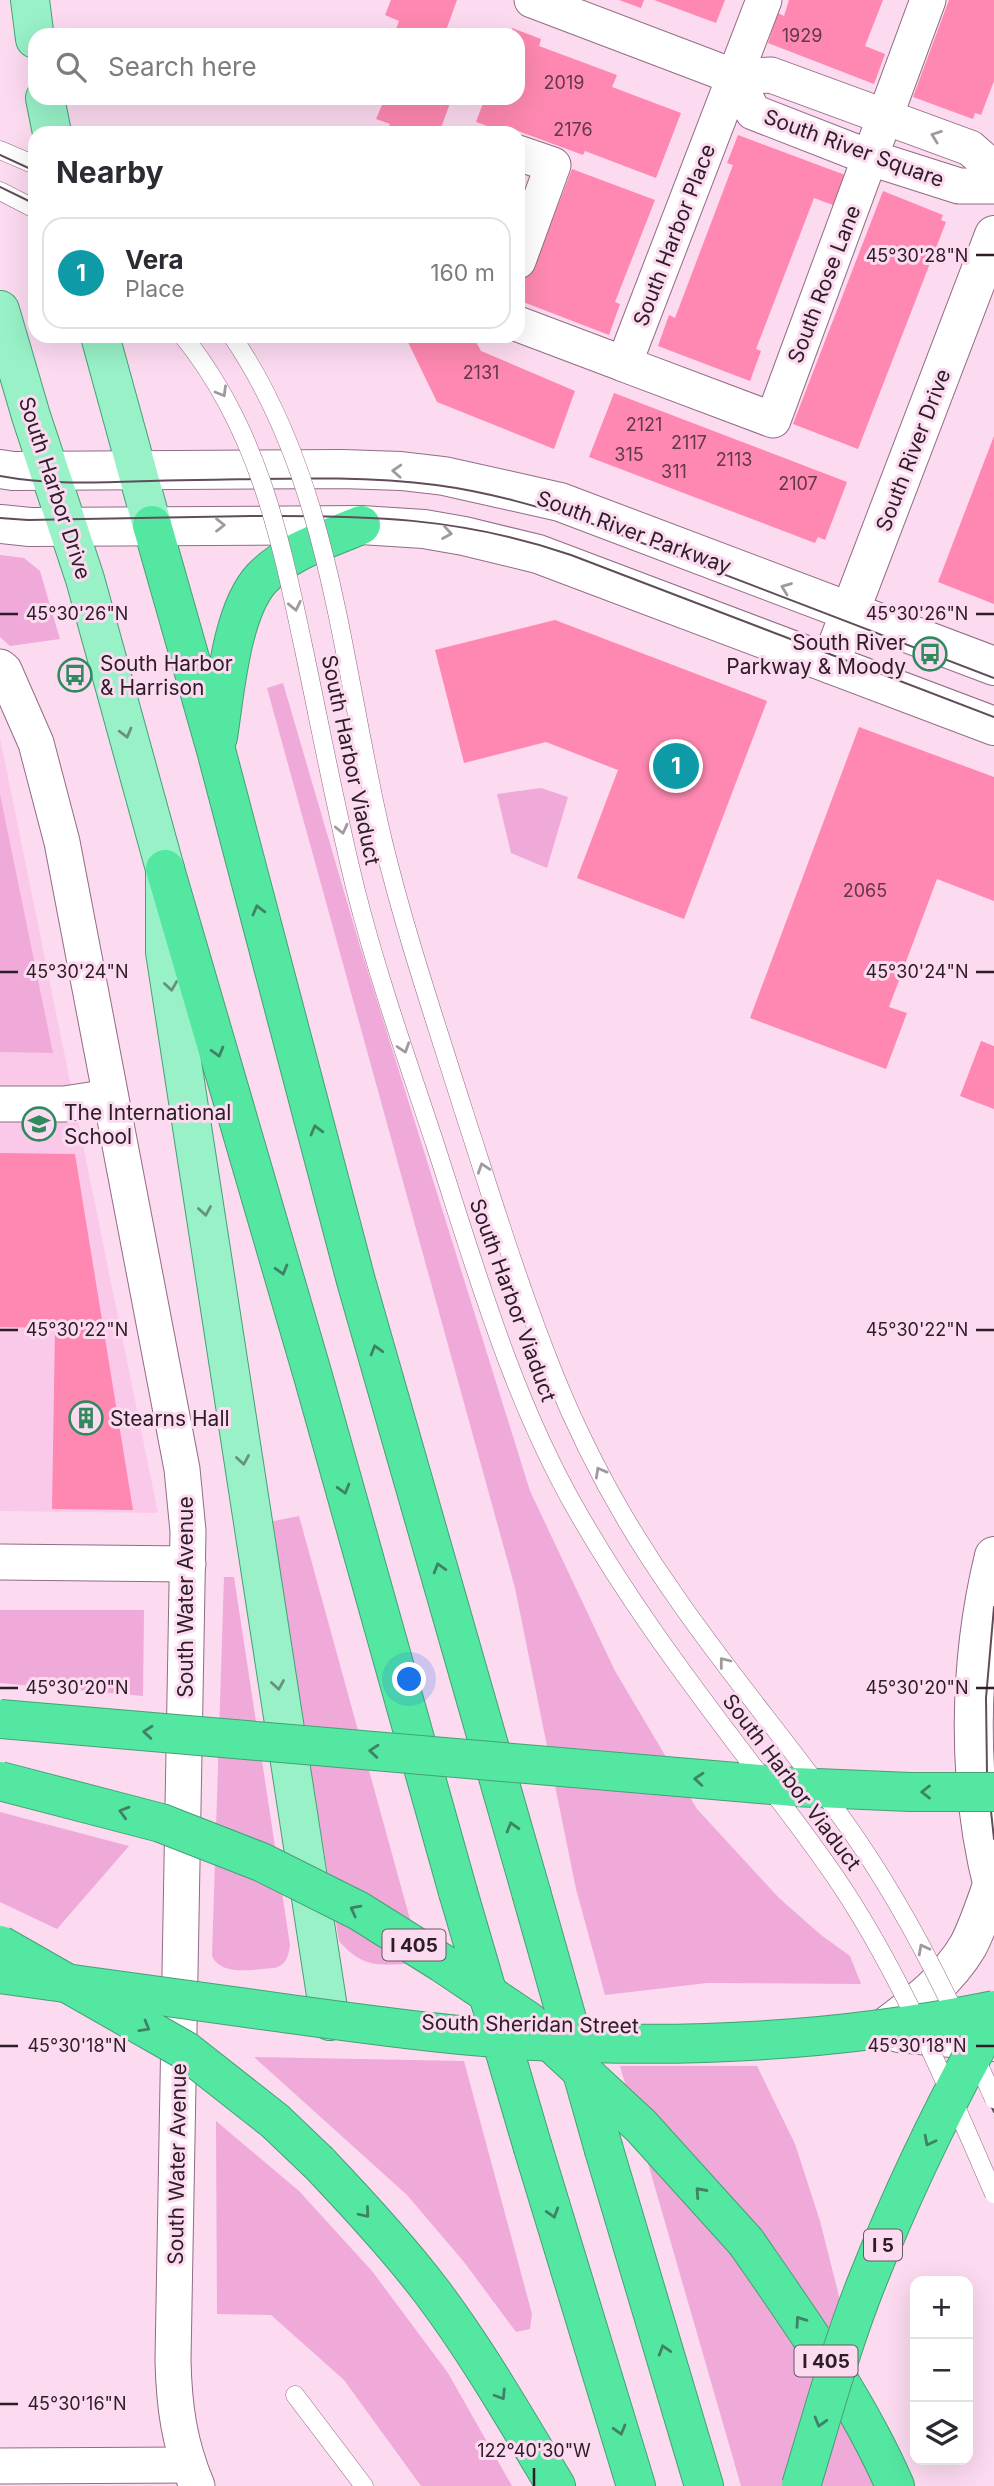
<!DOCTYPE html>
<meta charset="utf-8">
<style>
:root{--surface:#fff;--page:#f7f7f7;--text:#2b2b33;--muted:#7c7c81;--line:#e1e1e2;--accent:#ea580c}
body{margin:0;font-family:Inter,sans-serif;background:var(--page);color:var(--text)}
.controls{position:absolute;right:21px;bottom:21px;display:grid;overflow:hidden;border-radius:14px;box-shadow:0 7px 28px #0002}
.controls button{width:63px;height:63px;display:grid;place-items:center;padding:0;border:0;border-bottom:2px solid var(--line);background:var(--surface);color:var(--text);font:35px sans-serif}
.you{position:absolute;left:410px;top:1680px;width:24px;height:24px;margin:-18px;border:5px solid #fff;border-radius:50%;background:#1a73e8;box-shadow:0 0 0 10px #1a73e833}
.badge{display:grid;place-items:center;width:46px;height:46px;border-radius:50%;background:var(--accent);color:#fff;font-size:23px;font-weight:700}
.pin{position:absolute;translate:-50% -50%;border:4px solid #fff;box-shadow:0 2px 7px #0006}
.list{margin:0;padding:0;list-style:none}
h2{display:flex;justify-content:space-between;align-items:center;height:91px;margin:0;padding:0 28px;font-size:30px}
h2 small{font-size:23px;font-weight:400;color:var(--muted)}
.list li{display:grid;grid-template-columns:46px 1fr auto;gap:21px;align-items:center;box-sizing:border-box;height:112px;margin:0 14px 14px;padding:0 14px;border:2px solid var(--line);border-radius:21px}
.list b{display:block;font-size:26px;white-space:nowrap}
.list p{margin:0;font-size:23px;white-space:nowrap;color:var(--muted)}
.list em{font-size:23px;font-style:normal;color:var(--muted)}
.icon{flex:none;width:38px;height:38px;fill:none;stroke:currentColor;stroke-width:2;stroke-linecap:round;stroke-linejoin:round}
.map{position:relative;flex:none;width:994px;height:2486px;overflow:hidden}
.search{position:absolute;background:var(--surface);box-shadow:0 7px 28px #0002;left:28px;top:28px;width:497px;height:77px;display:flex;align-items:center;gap:18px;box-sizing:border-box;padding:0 24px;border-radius:21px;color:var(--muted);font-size:26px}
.panel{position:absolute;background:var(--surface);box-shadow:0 7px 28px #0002;left:28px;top:126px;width:497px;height:217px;border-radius:21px}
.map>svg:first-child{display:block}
.built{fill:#fac9e9}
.green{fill:#efaad9}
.building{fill:#fe88b1}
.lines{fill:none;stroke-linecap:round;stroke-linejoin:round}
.service-casing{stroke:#916c85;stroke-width:19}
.minor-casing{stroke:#916c85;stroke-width:37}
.tertiary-casing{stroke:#916c85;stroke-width:40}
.primary-casing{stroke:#45a076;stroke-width:40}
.motorway-casing{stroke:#45a076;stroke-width:40}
.service{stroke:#fff;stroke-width:18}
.minor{stroke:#fff;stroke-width:35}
.tertiary{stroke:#fff;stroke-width:38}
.primary{stroke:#98f1c7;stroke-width:38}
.motorway{stroke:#53e7a1;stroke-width:38}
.tram{stroke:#604d5a;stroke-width:2}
.service-bridge-casing{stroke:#916c85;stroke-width:19;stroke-linecap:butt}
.motorway-bridge-casing{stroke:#45a076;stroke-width:40;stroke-linecap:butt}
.service-bridge{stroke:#fff;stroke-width:18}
.motorway-bridge{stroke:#53e7a1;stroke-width:38}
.oneway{stroke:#a0999e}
.oneway2{stroke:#67927f}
.oneway3{stroke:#408264}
.ticks{fill:none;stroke:#2c1d27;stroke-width:2.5}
.labels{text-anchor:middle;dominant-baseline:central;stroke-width:6;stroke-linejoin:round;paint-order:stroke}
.number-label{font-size:18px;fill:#60384a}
.shield{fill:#fcdaf0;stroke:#6a5663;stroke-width:2}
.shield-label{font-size:19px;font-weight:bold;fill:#2c1d27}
.street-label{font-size:21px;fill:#2c1d27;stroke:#fcdaf0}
.poi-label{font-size:21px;fill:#2c1d27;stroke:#fcdaf0;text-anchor:start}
.ticks-label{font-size:18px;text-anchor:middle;fill:#2c1d27;stroke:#fcdaf0;stroke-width:6;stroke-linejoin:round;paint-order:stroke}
</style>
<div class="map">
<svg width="994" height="2486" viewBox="0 0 994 2486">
<rect width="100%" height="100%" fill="#fcdaf0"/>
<polygon class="built" points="0,738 158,1513 0,1511"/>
<g class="green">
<polygon points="0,555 24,558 40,571 60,639 10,646 0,637"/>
<polygon points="283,683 359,943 530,1491 615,1671 697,1809 779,1898 821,1935 850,1956 861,1984 707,1983 605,1995 576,1889 515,1588 267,688"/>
<polygon points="541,788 568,797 547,868 511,853 497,794"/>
<polygon points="0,794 53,1053 0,1052"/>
<path d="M299,1516L422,1963C384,1964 366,1972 339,1941L269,1522Z"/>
<path d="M224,1577H234L290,1945C288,1957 287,1964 275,1968C255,1969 221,1977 212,1956Z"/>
<polygon points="0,1610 144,1610 143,1696 0,1683"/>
<polygon points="0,1812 129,1846 57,1929 0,1902"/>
<polygon points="254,2057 464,2061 532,2314 530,2329 516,2332 464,2262 407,2195"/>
<polygon points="620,2066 757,2066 795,2144 820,2221 887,2486 741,2486"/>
<polygon points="216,2121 299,2191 372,2271 448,2373 512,2486 421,2486 344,2380 271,2315 217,2314"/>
</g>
<g class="building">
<polygon points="391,0 457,0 445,33 450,35 394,35 399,21 385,15"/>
<polygon points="619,0 644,0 641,8"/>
<polygon points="654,0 725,0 716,23"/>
<polygon points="789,0 883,0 865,46 885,54 874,84 768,43 778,13 784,16"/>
<polygon points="949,0 994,0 994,81 981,115 975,113 973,119 913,97"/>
<polygon points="512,28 541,39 539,46 617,75 612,87 681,113 656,178 585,151 583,155 507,127 505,132 476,122 485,98 518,98 518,35 510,35"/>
<polygon points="385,98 452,98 439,133 386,133 390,124 376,119"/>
<polygon points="738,135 845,175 833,205 814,198 756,349 761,351 750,381 658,346 669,315 675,318 733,165 727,163"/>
<polygon points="572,169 655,200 615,302 620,304 609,335 518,300 528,268 533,270"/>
<polygon points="883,191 943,215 941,220 946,222 858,449 793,424"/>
<polygon points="405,336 473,336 481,351 575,391 554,449 437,402"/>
<polygon points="614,393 847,482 825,540 818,537 815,543 589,457"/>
<polygon points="994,436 994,604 938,582"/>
<polygon points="555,620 767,701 684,919 577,878 618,770 546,742 464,763 435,650"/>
<polygon points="859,727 994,777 994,901 937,879 889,1007 907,1013 886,1069 750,1018"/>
<polygon points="981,1041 994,1046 994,1109 960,1096"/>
<polygon points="0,1153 75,1154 133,1510 52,1509 55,1328 0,1327"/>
</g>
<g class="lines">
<defs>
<g id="service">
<polyline points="0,150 35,165"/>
<polyline points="0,191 35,209"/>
<polyline points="295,2395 364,2486"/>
</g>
<g id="minor">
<polyline points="532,0 735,77 771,75 970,148 994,169"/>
<polyline points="735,77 753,112 871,158 959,186 994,186"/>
<polyline points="518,153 553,165 518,261"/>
<polyline points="518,324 624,364 764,0"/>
<polyline points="624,364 773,420 928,0"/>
<path d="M0,667L4,670L36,743L62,842L182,1469L188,1531L173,2360C174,2406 179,2443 197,2486"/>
<polyline points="0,1104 64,1104 110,1097"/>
<polyline points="0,1562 188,1564"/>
<polyline points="0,2466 188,2465"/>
</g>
<g id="tertiary">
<polyline points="0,469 13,471 342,469 401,471 444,476 560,502 994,666"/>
<polyline points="0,524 30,527 361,525 424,529 464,536 538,554 994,726"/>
<polyline points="830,664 994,235"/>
<path d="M994,1556C968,1663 966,1784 994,1891"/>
<path d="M879,2032C913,2006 946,1983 968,1946C978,1927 985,1905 992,1885"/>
<polyline points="899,2033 994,2042"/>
</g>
<g id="primary">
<polyline points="30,0 35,39"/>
<polyline points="45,98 52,133"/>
<polyline points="0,310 31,416 85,579 165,869 165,952 330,2021"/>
<polyline points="100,336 152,525"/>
</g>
<g id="motorway">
<polyline points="152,525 216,750 356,1281 531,1892"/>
<path d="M218,737C225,693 231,611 262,578C288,551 328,539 361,525"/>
<polyline points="165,869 313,1376 458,1892"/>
<polyline points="533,2148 636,2486"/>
<polyline points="604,2150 704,2486"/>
<path d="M319,2163C358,2204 398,2247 432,2292C478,2353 516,2420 556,2486"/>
<path d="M746,2242C800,2320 857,2399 895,2486"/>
</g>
</defs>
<use href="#service" class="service-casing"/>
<use href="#minor" class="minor-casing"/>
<use href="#tertiary" class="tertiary-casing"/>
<use href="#primary" class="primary-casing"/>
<use href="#motorway" class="motorway-casing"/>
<use href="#service" class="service"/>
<use href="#minor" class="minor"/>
<use href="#tertiary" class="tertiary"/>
<use href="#primary" class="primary"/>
<use href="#motorway" class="motorway"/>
<g class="tram">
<polyline points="0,155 35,171"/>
<polyline points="0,187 35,204"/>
<path d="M189,336C215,372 239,409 256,451C278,505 290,561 302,618C317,692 330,766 347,839C372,942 406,1042 439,1142C468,1233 495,1325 533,1413C585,1532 661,1638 740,1741C773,1784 807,1826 838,1872C903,1968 948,2076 994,2182"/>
<polyline points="225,336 265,401 281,436 308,511 387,882 453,1097 531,1328 564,1409 609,1499 659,1580 769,1732 832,1813 880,1885 940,1991 994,2112"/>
<path d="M0,476C64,488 132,480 197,480C276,479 357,475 436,485C489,492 540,507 590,523L994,678"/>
<path d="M0,518L28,520C102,519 177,517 251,516C365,515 461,517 571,555L994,717"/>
<polyline points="994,1607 986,1698 987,1774 994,1839"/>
</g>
<defs>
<g id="service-bridge">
<path d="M183,336C258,429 280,536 304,650C321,730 336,811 356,891C378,978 408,1062 436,1147C476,1270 512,1398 577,1511C623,1592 678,1667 734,1741C771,1790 810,1838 844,1890C906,1985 949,2091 994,2194"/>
<path d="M232,336C333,484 342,671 383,841C405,932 435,1020 463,1109C492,1198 519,1287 554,1374C585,1451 626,1526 674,1594C732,1679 800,1756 858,1841C896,1897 929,1958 958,2020"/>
<polyline points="974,2054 994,2099"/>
</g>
<g id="motorway-bridge">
<polyline points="0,1719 794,1787 910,1792 994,1792"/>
<polyline points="0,1781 161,1823 261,1862 359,1911 442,1963 527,2020 641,2126 746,2242"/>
<polyline points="458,1892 533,2148"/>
<polyline points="531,1892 604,2150"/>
<polyline points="0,1945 186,2051 275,2121 319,2163"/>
<path d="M0,1974C94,1987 189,2000 283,2013C385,2027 486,2041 589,2043C724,2047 861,2037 994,2010"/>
<path d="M801,2486C822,2417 841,2346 868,2279C904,2188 947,2100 994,2016"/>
</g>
</defs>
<use href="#service-bridge" class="service-bridge-casing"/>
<use href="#motorway-bridge" class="motorway-bridge-casing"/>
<use href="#service-bridge" class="service-bridge"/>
<use href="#motorway-bridge" class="motorway-bridge"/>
</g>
<defs><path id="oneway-chevron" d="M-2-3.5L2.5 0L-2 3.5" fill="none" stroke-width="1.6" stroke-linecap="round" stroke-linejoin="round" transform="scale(1.75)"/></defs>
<g class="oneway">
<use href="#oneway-chevron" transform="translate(936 136) rotate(-160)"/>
<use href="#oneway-chevron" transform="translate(222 392) rotate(60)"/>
<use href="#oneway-chevron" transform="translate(397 471) rotate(-177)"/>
<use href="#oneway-chevron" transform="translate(220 525)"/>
<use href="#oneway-chevron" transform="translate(447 533) rotate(9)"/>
<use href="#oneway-chevron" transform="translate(786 588) rotate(-159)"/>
<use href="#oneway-chevron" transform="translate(295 606) rotate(78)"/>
<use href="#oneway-chevron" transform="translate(342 829) rotate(77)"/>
<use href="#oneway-chevron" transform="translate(404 1048) rotate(72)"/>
<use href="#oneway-chevron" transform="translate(483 1168) rotate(-108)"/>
<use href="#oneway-chevron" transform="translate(600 1472) rotate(-119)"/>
<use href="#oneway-chevron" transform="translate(724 1662) rotate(-128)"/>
<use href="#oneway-chevron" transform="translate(923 1949) rotate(-118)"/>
</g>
<g class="oneway2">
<use href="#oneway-chevron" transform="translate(126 733) rotate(75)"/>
<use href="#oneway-chevron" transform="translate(171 986) rotate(81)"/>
<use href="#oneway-chevron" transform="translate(205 1211) rotate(81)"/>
<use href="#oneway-chevron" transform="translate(243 1460) rotate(81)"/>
<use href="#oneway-chevron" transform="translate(278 1685) rotate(81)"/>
</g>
<g class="oneway3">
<use href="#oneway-chevron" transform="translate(258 910) rotate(-105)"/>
<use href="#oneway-chevron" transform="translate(218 1052) rotate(74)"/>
<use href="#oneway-chevron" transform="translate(316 1130) rotate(-105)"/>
<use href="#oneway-chevron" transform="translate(282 1270) rotate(74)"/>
<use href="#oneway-chevron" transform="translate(376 1350) rotate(-106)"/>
<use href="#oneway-chevron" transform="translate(344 1489) rotate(74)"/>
<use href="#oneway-chevron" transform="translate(439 1568) rotate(-106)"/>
<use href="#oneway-chevron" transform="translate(148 1732) rotate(-175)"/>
<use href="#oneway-chevron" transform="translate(374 1751) rotate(-175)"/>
<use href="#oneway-chevron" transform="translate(699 1779) rotate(-175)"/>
<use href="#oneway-chevron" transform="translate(926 1792) rotate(180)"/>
<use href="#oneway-chevron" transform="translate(124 1812) rotate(-164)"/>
<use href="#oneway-chevron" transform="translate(512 1827) rotate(-106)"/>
<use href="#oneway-chevron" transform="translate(355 1910) rotate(-152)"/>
<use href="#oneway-chevron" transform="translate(145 2027) rotate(30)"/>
<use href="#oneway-chevron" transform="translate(929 2141) rotate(117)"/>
<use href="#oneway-chevron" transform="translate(700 2192) rotate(-132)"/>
<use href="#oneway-chevron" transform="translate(365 2213) rotate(50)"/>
<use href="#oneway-chevron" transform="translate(553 2213) rotate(73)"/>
<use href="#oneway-chevron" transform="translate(800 2321) rotate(-125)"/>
<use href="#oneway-chevron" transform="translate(664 2350) rotate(-107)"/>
<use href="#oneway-chevron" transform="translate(501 2395) rotate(58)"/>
<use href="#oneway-chevron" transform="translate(820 2422) rotate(106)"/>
<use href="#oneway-chevron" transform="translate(620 2430) rotate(74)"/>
</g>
<path class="ticks" d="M976,255H994M0,614H18M976,614H994M0,972H18M976,972H994M0,1330H18M976,1330H994M0,1688H18M976,1688H994M0,2046H18M976,2046H994M0,2404H18M534,2468V2486"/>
<defs>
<symbol id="bus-ring" viewBox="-11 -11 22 22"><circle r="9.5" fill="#fcdaf0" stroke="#318a5f" stroke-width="1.5"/><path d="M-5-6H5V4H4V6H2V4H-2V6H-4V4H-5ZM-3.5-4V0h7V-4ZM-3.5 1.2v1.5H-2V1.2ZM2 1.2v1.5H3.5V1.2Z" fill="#318a5f"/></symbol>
<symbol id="school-ring" viewBox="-11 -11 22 22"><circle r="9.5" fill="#fcdaf0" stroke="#318a5f" stroke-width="1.5"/><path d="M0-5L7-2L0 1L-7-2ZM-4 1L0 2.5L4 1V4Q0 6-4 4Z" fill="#318a5f"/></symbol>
<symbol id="building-ring" viewBox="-11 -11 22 22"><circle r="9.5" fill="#fcdaf0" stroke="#318a5f" stroke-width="1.5"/><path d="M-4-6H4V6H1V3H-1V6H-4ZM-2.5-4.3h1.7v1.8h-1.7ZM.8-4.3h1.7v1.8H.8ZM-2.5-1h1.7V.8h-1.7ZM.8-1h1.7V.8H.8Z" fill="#318a5f"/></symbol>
</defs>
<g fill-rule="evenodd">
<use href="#bus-ring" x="911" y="635" width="38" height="38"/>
<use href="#bus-ring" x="56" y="656" width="38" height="38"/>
<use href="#school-ring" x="20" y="1105" width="38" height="38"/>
<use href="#building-ring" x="67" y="1399" width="38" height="38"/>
</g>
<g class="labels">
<g class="number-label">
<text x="802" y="35">1929</text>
<text x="564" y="82">2019</text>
<text x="573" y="129">2176</text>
<text x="481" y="372">2131</text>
<text x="644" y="424">2121</text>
<text x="689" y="442">2117</text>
<text x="629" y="454">315</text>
<text x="734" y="459">2113</text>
<text x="674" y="471">311</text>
<text x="798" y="483">2107</text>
<text x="865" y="890">2065</text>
</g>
<g class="shield">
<rect x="382.5" y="1929.5" width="63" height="31" rx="5"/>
<rect x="864" y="2229.5" width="38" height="31" rx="5"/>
<rect x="794.5" y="2345.5" width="63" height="31" rx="5"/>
</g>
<g class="shield-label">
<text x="414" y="1945">I 405</text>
<text x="883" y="2245">I 5</text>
<text x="826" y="2361">I 405</text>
</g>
<g class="street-label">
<text transform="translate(854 148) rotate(20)">South River Square</text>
<text transform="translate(674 235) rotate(-69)">South Harbor Place</text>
<text transform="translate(824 284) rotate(-69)">South Rose Lane</text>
<text transform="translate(913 450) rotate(-69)">South River Drive</text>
<text transform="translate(55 488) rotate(72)">South Harbor Drive</text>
<text transform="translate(634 532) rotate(20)">South River Parkway</text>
<text transform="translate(351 760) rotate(78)">South Harbor Viaduct</text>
<text transform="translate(513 1300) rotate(70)">South Harbor Viaduct</text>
<text transform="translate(185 1597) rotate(-90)">South Water Avenue</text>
<text transform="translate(792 1782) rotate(53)">South Harbor Viaduct</text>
<text transform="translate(530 2024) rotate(1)">South Sheridan Street</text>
<text transform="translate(177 2164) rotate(-89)">South Water Avenue</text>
</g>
<g class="poi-label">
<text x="906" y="642" text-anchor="end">South River<tspan x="906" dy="24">Parkway &amp; Moody</tspan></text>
<text x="100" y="663">South Harbor<tspan x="100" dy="24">&amp; Harrison</tspan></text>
<text x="64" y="1112">The International<tspan x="64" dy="24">School</tspan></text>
<text x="110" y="1418">Stearns Hall</text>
</g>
</g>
<g class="ticks-label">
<text x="917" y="262">45°30'28"N</text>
<text x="77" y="620">45°30'26"N</text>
<text x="917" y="620">45°30'26"N</text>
<text x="77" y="978">45°30'24"N</text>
<text x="917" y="978">45°30'24"N</text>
<text x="77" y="1336">45°30'22"N</text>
<text x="917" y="1336">45°30'22"N</text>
<text x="77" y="1694">45°30'20"N</text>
<text x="917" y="1694">45°30'20"N</text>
<text x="77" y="2052">45°30'18"N</text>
<text x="917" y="2052">45°30'18"N</text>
<text x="77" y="2410">45°30'16"N</text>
<text x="534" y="2457">122°40'30"W</text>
</g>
</svg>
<div class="controls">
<button>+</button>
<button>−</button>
<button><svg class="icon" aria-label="layers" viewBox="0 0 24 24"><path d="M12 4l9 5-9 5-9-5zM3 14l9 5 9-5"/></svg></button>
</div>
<div class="you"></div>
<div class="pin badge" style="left:676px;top:766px;background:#0f9aa8">1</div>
<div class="search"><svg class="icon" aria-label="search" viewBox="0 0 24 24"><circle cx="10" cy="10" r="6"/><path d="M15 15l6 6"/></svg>Search here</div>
<section class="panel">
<h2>Nearby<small></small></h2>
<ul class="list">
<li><span class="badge" style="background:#0f9aa8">1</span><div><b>Vera</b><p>Place</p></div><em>160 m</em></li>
</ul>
</section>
</div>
